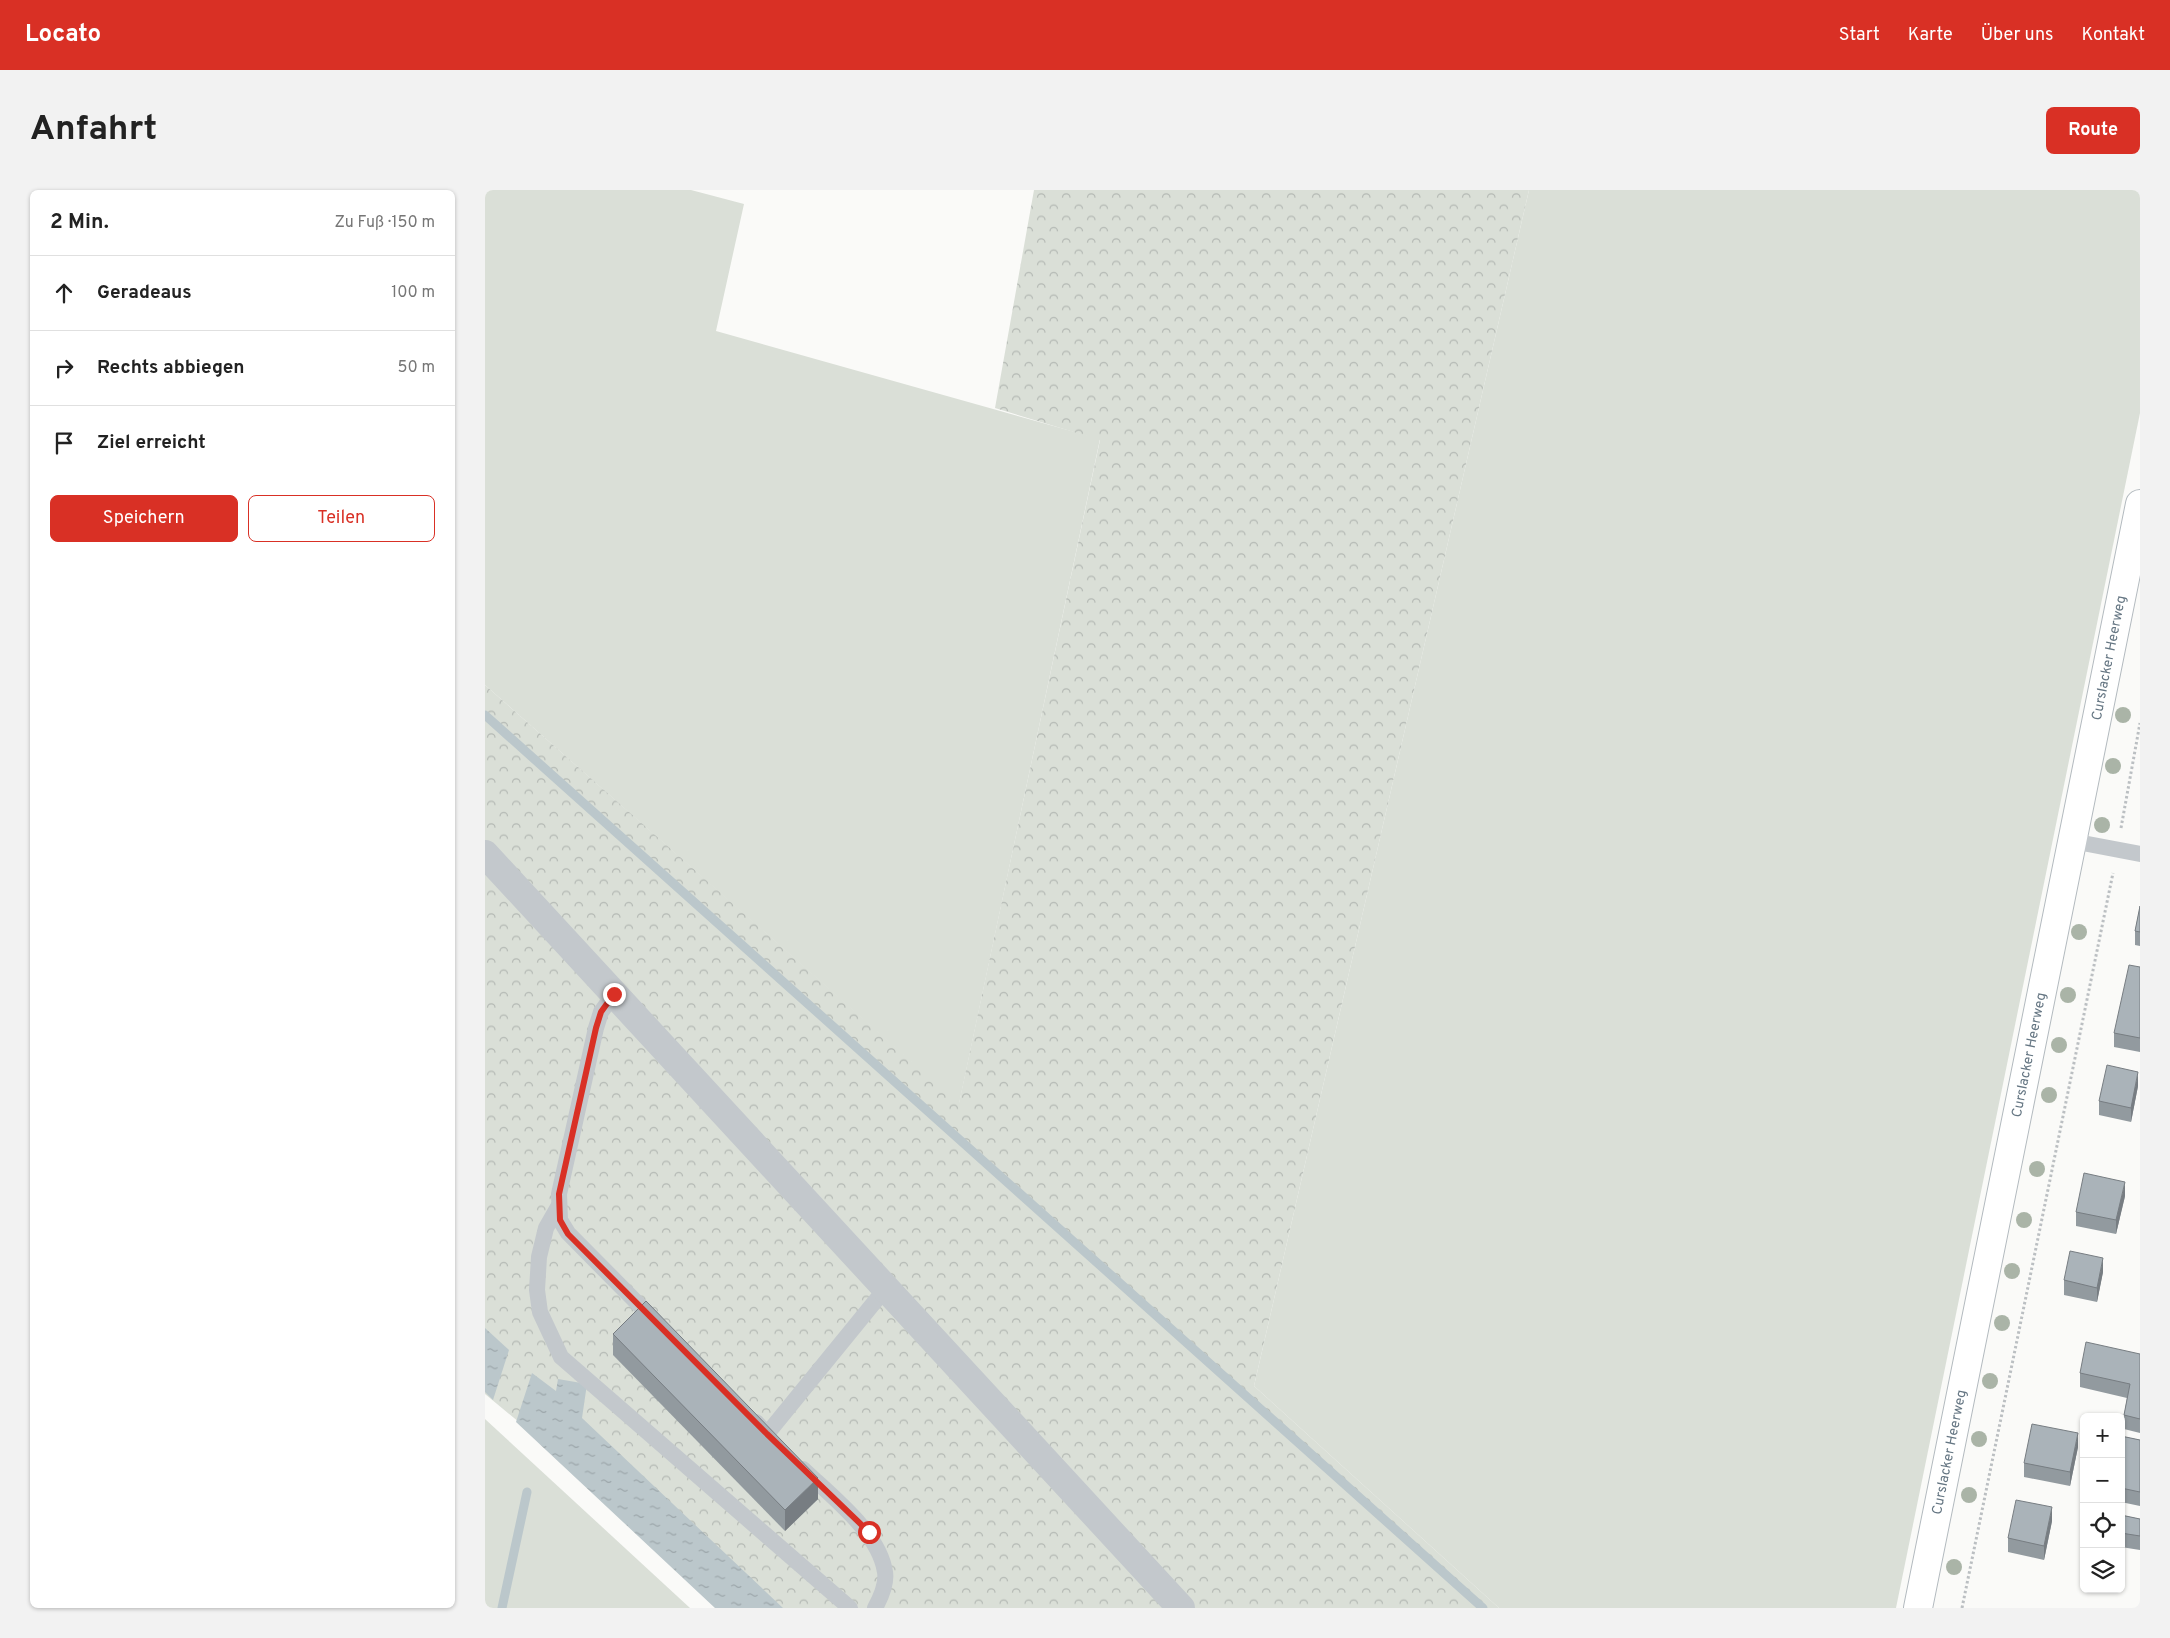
<!DOCTYPE html>
<html lang="de">
<meta charset="utf-8">
<style>
:root{--surface:#fff;--page:#f2f2f2;--text:#222;--muted:#767676;--line:#e0e0e0;--accent:#d93025}
body{margin:0;font-family:Overpass,sans-serif;background:var(--page);color:var(--text)}
.controls{position:absolute;right:15px;bottom:15px;display:grid;overflow:hidden;border-radius:8px;box-shadow:0 1px 4px #0004}
.controls button{width:45px;height:45px;display:grid;place-items:center;padding:0;border:0;border-bottom:1px solid var(--line);background:var(--surface);color:var(--text);font:25px sans-serif}
.stop{position:absolute;width:15px;height:15px;margin:-11px;border:4px solid #d93025;border-radius:50%;background:#fff}
.stop.end{background:#d93025;border-color:#fff;box-shadow:0 1px 5px #0008}
.list{margin:0;padding:0;list-style:none}
h2{display:flex;justify-content:space-between;align-items:center;height:65px;margin:0;padding:0 20px;font-size:21px}
h2 small{font-size:16px;font-weight:400;color:var(--muted)}
.list li{display:grid;grid-template-columns:32px 1fr auto;gap:15px;align-items:center;box-sizing:border-box;height:75px;padding:0 20px;border-top:1px solid var(--line)}
.list b{display:block;font-size:19px;white-space:nowrap}
.list em{font-size:16px;font-style:normal;color:var(--muted)}
.actions{display:flex;gap:10px;padding:15px 20px}
.actions a{flex:1;padding:11px 0;border:1px solid var(--accent);border-radius:8px;text-align:center;font-size:18px;color:var(--accent)}
.actions .main{background:var(--accent);color:#fff}
.icon{flex:none;width:28px;height:28px;fill:none;stroke:currentColor;stroke-width:2;stroke-linecap:round;stroke-linejoin:round}
.map{position:relative;flex:none;width:1655px;height:1418px;overflow:hidden;border-radius:8px}
header{display:flex;align-items:center;gap:30px;box-sizing:border-box;height:70px;padding:0 25px;background:var(--accent);color:#fff}
header strong{font-size:24px}
nav{display:flex;gap:28px;margin-inline-start:auto;font-size:18px}
.intro{display:flex;align-items:center;justify-content:space-between;box-sizing:border-box;height:120px;padding:0 30px}
h1{margin:0;font-size:35px}
.button{padding:12px 22px;border-radius:8px;background:var(--accent);color:#fff;font-size:18px;font-weight:700}
main{display:flex;gap:30px;padding:0 30px}
aside{flex:1;background:var(--surface);border-radius:8px;box-shadow:0 1px 4px #0004}
.map>svg:first-child{display:block}
.grass{fill:#dadfd7}
.forest{fill:url(#forest-crowns)}
.water{fill:url(#water-ripples)}
.lines{fill:none;stroke-linecap:round;stroke-linejoin:round}
.stream{stroke:#bbc7cb;stroke-width:9}
.secondary-casing{stroke:#b3babf;stroke-width:30}
.path{stroke:#bbbfc2;stroke-width:3;stroke-dasharray:2.5 2.5;stroke-linecap:butt}
.lane{stroke:#c3c8cc;stroke-width:16}
.street{stroke:#c3c8cc;stroke-width:28}
.secondary{stroke:#fff;stroke-width:28}
.tree{fill:#aab4a7}
.wall{fill:#929a9f}
.shaded-wall{fill:#777d82}
.building{fill:#aab3b9;stroke:#777d82}
.route{stroke:#d93025;stroke-width:6}
.labels{text-anchor:middle;dominant-baseline:central;stroke-width:5;stroke-linejoin:round;paint-order:stroke}
.street-label{font-size:14px;fill:#657683;stroke:#fff}
</style>
<header>
<strong>Locato</strong>
<nav><a>Start</a><a>Karte</a><a>Über uns</a><a>Kontakt</a></nav>
</header>
<div class="intro"><h1>Anfahrt</h1><a class="button">Route</a></div>
<main>
<aside>
<h2>2 Min.<small>Zu Fuß · 150 m</small></h2>
<ul class="list">
<li><svg class="icon" aria-label="ahead" viewBox="0 0 24 24"><path d="M12 20V5M6 11l6-6 6 6"/></svg><div><b>Geradeaus</b></div><em>100 m</em></li>
<li><svg class="icon" aria-label="right" viewBox="0 0 24 24"><path d="M7 20v-9h11M14 6l5 5-5 5"/></svg><div><b>Rechts abbiegen</b></div><em>50 m</em></li>
<li><svg class="icon" aria-label="arrive" viewBox="0 0 24 24"><path d="M6 21V4h12l-3 4 3 4H6"/></svg><div><b>Ziel erreicht</b></div></li>
</ul>
<div class="actions"><a class="main">Speichern</a><a>Teilen</a></div>
</aside>
<div class="map">
<svg width="1655" height="1418" viewBox="0 0 1655 1418">
<defs>
<pattern id="forest-crowns" width="20" height="18" patternUnits="userSpaceOnUse" patternTransform="scale(1.25)"><rect width="20" height="18" fill="#dadfd7"/><path d="M2 6a3 3 0 1 1 6 0M12 15a3 3 0 1 1 6 0" fill="none" stroke="#b4b9b4"/></pattern>
<pattern id="water-ripples" width="26" height="14" patternUnits="userSpaceOnUse" patternTransform="scale(1.25)"><rect width="26" height="14" fill="#bbc7cb"/><path d="M2 4q2-2 4 0t4 0M15 11q2-2 4 0t4 0" fill="none" stroke="#9ca6aa"/></pattern>
</defs>
<rect width="100%" height="100%" fill="#fafaf8"/>
<g class="grass">
<polygon points="0,0 206,0 259,14 231,141 615,249 474,914 0,495"/>
<polygon points="1044,0 1655,0 1655,223 1411,1418 1014,1418 769,1196"/>
<polygon points="0,1229 205,1418 0,1418"/>
</g>
<polygon class="forest" points="549,0 1044,0 769,1196 1014,1418 259,1418 0,1204 0,495 474,913 615,250 510,218"/>
<g class="water">
<polygon points="0,1138 24,1160 8,1210 0,1202"/>
<polygon points="47,1183 71,1201 73,1189 102,1194 97,1228 298,1418 230,1418 31,1232"/>
</g>
<g class="lines">
<g class="stream">
<polyline points="0,525 998,1418"/>
<polyline points="17,1418 42,1302"/>
</g>
<defs>
<g id="secondary">
<path id="s1" d="M1433,1418L1655,314"/>
</g>
</defs>
<use href="#secondary" class="secondary-casing"/>
<g class="path">
<polyline points="1636,638 1655,533"/>
<polyline points="1477,1418 1628,683"/>
</g>
<g class="lane">
<polyline points="1587,651 1655,664"/>
<polyline points="129,804 116,822 111,838 74,1004 75,1030 83,1043 170,1131"/>
<polyline points="73,1017 61,1038 54,1067 52,1100 55,1122 76,1167 365,1418"/>
<polyline points="271,1232 282,1244 401,1098"/>
<path d="M318,1279C346,1306 394,1342 400,1382C402,1394 396,1407 390,1418"/>
</g>
<polyline class="street" points="0,664 696,1418"/>
<use href="#secondary" class="secondary"/>
</g>
<g class="tree">
<circle cx="1638" cy="525" r="8"/>
<circle cx="1628" cy="576" r="8"/>
<circle cx="1617" cy="635" r="8"/>
<circle cx="1594" cy="742" r="8"/>
<circle cx="1583" cy="805" r="8"/>
<circle cx="1574" cy="855" r="8"/>
<circle cx="1564" cy="905" r="8"/>
<circle cx="1552" cy="979" r="8"/>
<circle cx="1539" cy="1030" r="8"/>
<circle cx="1527" cy="1081" r="8"/>
<circle cx="1517" cy="1133" r="8"/>
<circle cx="1505" cy="1191" r="8"/>
<circle cx="1494" cy="1249" r="8"/>
<circle cx="1484" cy="1305" r="8"/>
<circle cx="1469" cy="1377" r="8"/>
</g>
<g class="wall">
<polygon points="1655,716 1655,756 1650,755 1650,741"/>
<polygon points="1655,777 1655,862 1629,857 1629,843"/>
<polygon points="1653,896 1646,932 1614,925 1614,911"/>
<polygon points="1640,1006 1631,1044 1591,1036 1591,1022"/>
<polygon points="1618,1082 1612,1112 1579,1105 1579,1090"/>
<polygon points="128,1144 333,1309 300,1341 128,1165"/>
<polygon points="1655,1164 1655,1243 1639,1239 1639,1225 1642,1208 1595,1197 1595,1183"/>
<polygon points="1636,1246 1655,1250 1655,1316 1636,1312"/>
<polygon points="1593,1257 1585,1296 1539,1287 1539,1273"/>
<polygon points="1636,1325 1655,1329 1655,1360 1636,1357"/>
<polygon points="1567,1331 1559,1370 1523,1362 1523,1348"/>
</g>
<g class="shaded-wall">
<polygon points="1653,882 1653,896 1646,932 1646,918"/>
<polygon points="1640,992 1640,1006 1631,1044 1631,1030"/>
<polygon points="1618,1068 1618,1082 1612,1112 1612,1098"/>
<polygon points="1593,1243 1593,1257 1585,1296 1585,1282"/>
<polygon points="333,1288 333,1309 300,1341 300,1320"/>
<polygon points="1567,1317 1567,1331 1559,1370 1559,1356"/>
</g>
<g class="building">
<polygon points="1655,716 1655,742 1650,741"/>
<polygon points="1644,775 1655,777 1655,848 1629,843"/>
<polygon points="1622,875 1653,882 1646,918 1614,911"/>
<polygon points="1599,983 1640,992 1631,1030 1591,1022"/>
<polygon points="1585,1061 1618,1068 1612,1098 1579,1090"/>
<polygon points="161,1111 333,1288 300,1320 128,1144"/>
<polygon points="1601,1152 1655,1164 1655,1229 1639,1225 1645,1194 1595,1183"/>
<polygon points="1547,1234 1593,1243 1585,1282 1539,1273"/>
<polygon points="1636,1246 1655,1250 1655,1302 1636,1298"/>
<polygon points="1531,1310 1567,1317 1559,1356 1523,1348"/>
<polygon points="1636,1325 1655,1329 1655,1346 1636,1343"/>
</g>
<g class="lines">
<polyline class="route" points="129,804 116,822 111,838 74,1004 75,1030 83,1044 282,1244 384,1342"/>
</g>
<g class="labels">
<g class="street-label">
<text stroke="none"><textPath href="#s1" startOffset="969">Curslacker Heerweg</textPath></text>
<text stroke="none"><textPath href="#s1" startOffset="564">Curslacker Heerweg</textPath></text>
<text stroke="none"><textPath href="#s1" startOffset="159">Curslacker Heerweg</textPath></text>
</g>
</g>
</svg>
<div class="controls">
<button>+</button>
<button>−</button>
<button><svg class="icon" aria-label="locate" viewBox="0 0 24 24"><circle cx="12" cy="12" r="6"/><path d="M12 2v4M12 18v4M2 12h4M18 12h4"/></svg></button>
<button><svg class="icon" aria-label="layers" viewBox="0 0 24 24"><path d="M12 4l9 5-9 5-9-5zM3 14l9 5 9-5"/></svg></button>
</div>
<div class="stop" style="left:384px;top:1342px"></div>
<div class="stop end" style="left:129px;top:804px"></div>
</div>
</main>
